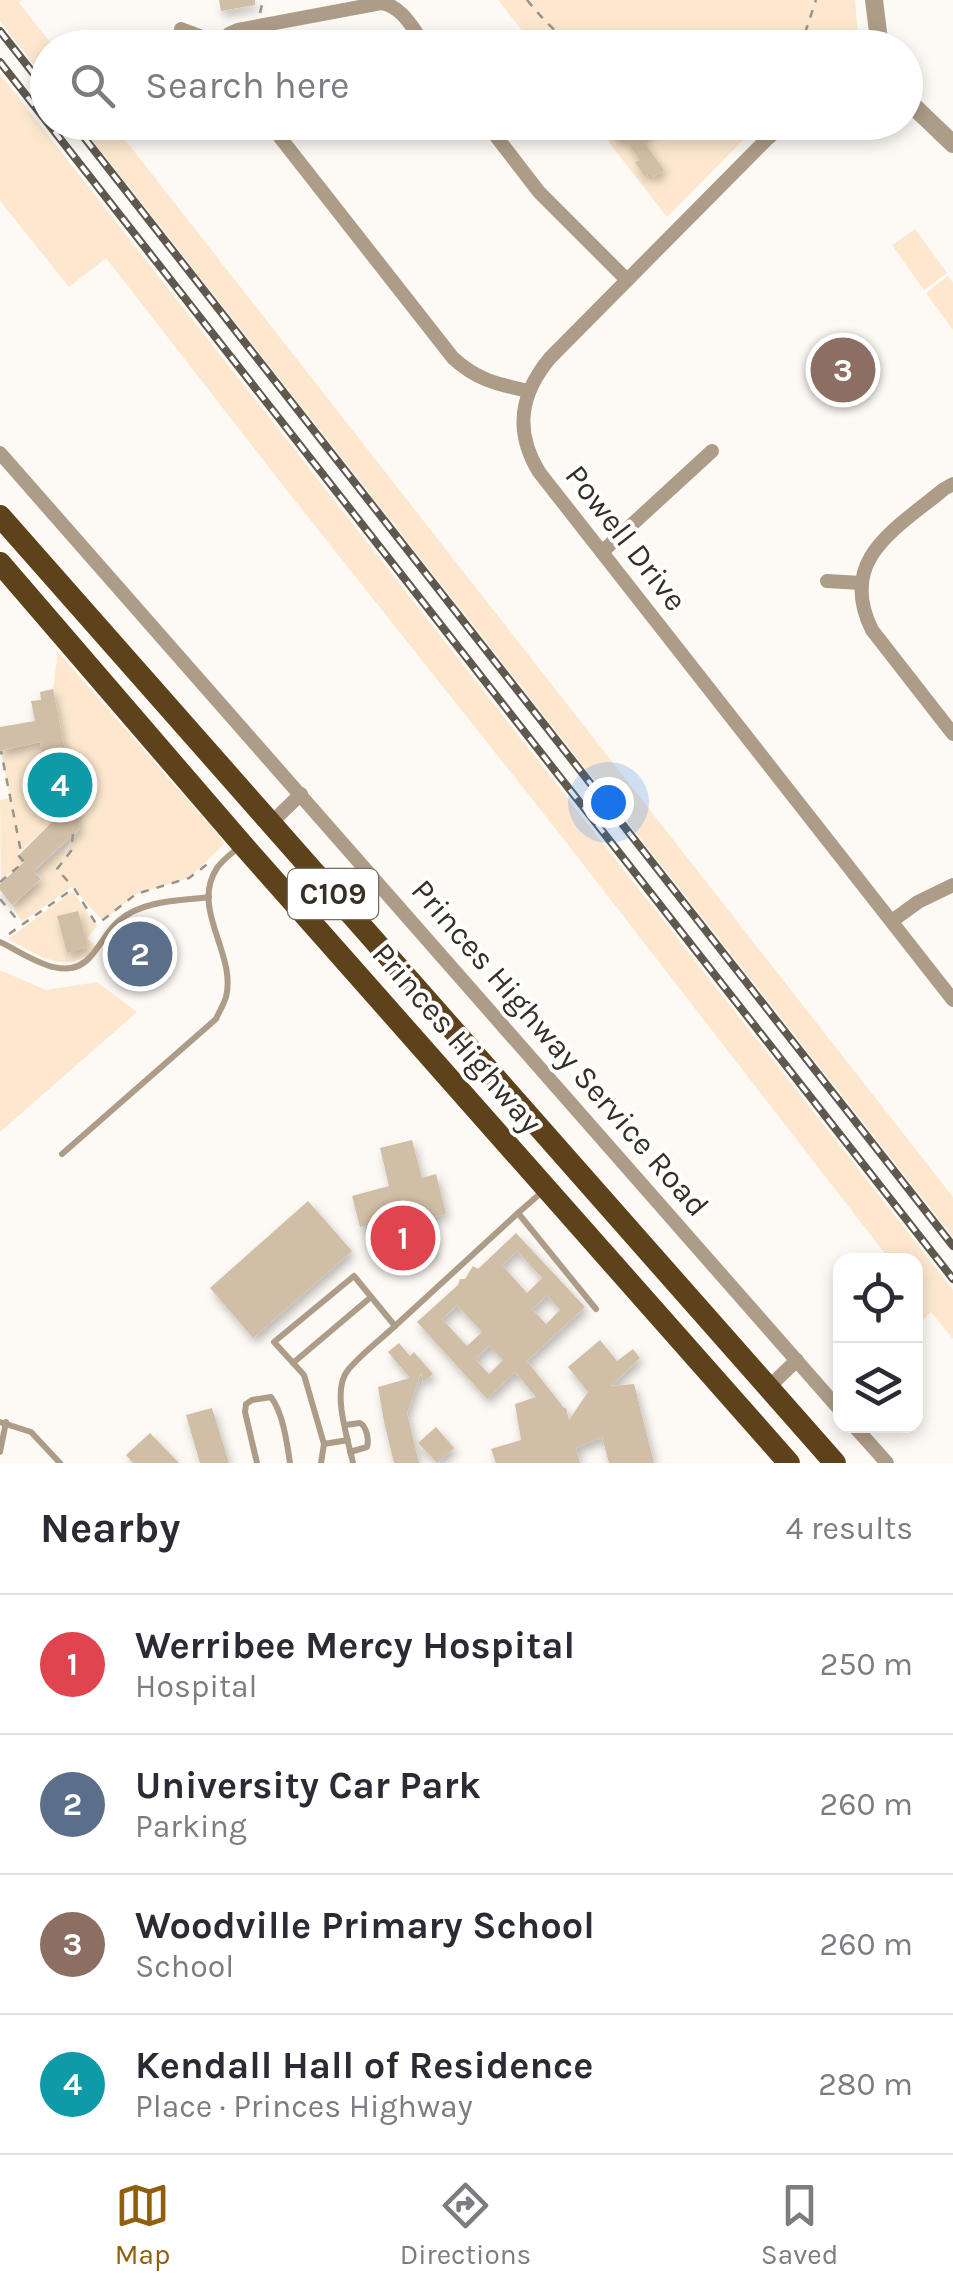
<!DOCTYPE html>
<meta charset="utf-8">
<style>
:root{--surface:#fff;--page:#f2f2f3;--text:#2b2b33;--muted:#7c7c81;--line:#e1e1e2;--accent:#905f0c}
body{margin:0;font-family:Karla,sans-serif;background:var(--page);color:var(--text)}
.controls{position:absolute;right:30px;bottom:30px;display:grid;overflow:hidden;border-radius:20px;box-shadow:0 5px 15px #0003}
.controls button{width:90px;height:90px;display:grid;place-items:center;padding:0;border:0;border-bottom:2px solid var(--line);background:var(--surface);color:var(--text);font:50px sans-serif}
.you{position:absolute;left:608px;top:802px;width:35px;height:35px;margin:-25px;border:8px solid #fff;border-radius:50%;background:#1a73e8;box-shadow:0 0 0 15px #1a73e833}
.badge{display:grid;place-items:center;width:65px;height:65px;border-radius:50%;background:var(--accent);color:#fff;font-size:32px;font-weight:700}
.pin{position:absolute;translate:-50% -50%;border:5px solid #fff;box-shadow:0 2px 10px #0006}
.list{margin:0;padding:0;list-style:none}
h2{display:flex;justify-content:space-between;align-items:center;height:130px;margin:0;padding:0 40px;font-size:42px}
h2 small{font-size:32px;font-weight:400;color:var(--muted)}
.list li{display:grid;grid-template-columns:65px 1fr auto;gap:30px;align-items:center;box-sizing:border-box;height:140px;padding:0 40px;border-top:2px solid var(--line)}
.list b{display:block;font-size:38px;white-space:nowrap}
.list p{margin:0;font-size:32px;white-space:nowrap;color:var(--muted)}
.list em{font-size:32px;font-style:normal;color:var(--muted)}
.icon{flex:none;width:55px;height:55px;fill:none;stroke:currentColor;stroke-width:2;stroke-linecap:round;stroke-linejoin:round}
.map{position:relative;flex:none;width:953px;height:1463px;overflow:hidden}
.search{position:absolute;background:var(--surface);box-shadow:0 5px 15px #0003;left:30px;right:30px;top:30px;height:110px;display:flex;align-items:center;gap:25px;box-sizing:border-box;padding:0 35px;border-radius:55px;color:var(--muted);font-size:38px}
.sheet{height:690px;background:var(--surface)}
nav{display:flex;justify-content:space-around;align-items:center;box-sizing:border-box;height:140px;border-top:2px solid var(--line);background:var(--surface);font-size:28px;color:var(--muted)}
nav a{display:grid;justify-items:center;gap:5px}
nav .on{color:var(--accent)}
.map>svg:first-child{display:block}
.green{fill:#fde8cf}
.building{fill:#d1bea6;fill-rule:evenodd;filter:url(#shadow)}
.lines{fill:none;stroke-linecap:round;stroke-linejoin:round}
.path{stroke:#98938b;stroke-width:2.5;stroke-dasharray:8 8;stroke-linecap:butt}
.service{stroke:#ad9c87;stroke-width:6}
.minor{stroke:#ad9c87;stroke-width:14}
.tertiary{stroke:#ad9c87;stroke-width:18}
.trunk{stroke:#5e421c;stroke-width:22}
.rail-casing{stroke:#5e584f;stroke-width:8}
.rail{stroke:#fff;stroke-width:4;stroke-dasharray:11;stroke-linecap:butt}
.labels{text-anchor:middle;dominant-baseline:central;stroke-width:8;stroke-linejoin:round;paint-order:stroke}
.shield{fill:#fff;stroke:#726d66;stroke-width:2.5}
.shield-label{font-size:30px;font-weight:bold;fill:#362f25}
.street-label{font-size:32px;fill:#362f25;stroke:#fff}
</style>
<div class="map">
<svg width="953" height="1463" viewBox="0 0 953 1463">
<defs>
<filter id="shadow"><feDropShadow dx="3" dy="5.5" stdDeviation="5" flood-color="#0004"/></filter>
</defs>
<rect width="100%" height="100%" fill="#fdf9f4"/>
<g class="green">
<polygon points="0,0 22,0 19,3 54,47 48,48 47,82 0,21"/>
<polygon points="498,0 855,0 859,47 535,47"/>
<polygon points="0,74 953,1290 953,1339 931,1312 916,1327 916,1260 890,1260 555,828 285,488 106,258 69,287 0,201"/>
<polygon points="79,123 112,123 953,1197 953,1237"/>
<polygon points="594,123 760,123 667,217"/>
<polygon points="915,229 947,273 924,290 892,245"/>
<polygon points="948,276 953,283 953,330 926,293"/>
<polygon points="58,652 225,843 189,878 136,894 103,921 72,887 22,922 15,911 14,905 42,879 36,871 71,839 61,861 80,828 53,689"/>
<polygon points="40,742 55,819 17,854 23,862 1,880 0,800 10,798 1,751"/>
<path d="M73,891L94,923L98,925L87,938L97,947C67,978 39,955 8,939Z"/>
<polygon points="0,970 46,990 97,982 137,1012 0,1132"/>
</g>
<g class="building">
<polygon points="219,0 255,0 255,5 221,11"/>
<polygon points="604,122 662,122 641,138 664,170 653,177 649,172 645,177 635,162 640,160 623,136 618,141"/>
<polygon points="53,689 80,828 33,871 41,879 12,905 0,890 0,884 24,862 19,855 55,819 40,742 0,751 0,727 35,721 31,701 41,700 40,692"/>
<polygon points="78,911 88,947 67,953 57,916"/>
<polygon points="412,1140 422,1178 436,1174 446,1214 427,1219 435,1254 404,1262 393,1218 360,1227 352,1196 389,1186 380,1148"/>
<polygon points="308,1201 352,1251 253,1338 210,1288"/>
<path d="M516,1233L585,1307L527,1361L564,1408H566L569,1420L588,1392L568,1367L600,1340L617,1361L633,1349L640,1358L611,1386L634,1384L654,1463H609L602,1437L576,1448L580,1463H496L491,1449L521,1440L515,1404L536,1397L515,1372L487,1399L417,1322L458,1285L460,1279H465L473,1266L478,1269ZM517,1251L542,1278L527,1293L502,1265ZM547,1295L560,1310L546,1324L532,1309ZM457,1305L482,1332L467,1346L442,1319ZM489,1346L503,1360L489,1374L475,1359Z"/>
<polygon points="399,1343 410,1356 414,1352 433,1374 423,1382 421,1373 407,1413 419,1463 394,1463 384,1422 378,1387 410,1378 388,1352"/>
<polygon points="212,1408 229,1463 200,1463 186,1415"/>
<polygon points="436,1427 454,1448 437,1463 418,1443"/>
<polygon points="150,1433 179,1463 133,1463 126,1455"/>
</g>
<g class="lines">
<g class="path">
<path d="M527,0C543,19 560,40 584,48"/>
<polyline points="260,13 263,0"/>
<polyline points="800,48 816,0"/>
<polyline points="697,122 719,143"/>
<polyline points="73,834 71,851 57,869 73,887"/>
<polyline points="0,882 24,862 18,855 21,852 1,751"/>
<polyline points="0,899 20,923"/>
<polyline points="9,934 74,888 95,922 99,923 136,894 189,878 209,863"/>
</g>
<g class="service">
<path d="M0,942C26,954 66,986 91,956C101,945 108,929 120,920C143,900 180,901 209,897"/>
<path d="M62,1154L216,1019C219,1012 224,1004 226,997C237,954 190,909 217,868C223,859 233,853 240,846"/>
<polyline points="542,1192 518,1213 596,1309"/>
<polyline points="395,1326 518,1213"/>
<polyline points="293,1363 371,1297"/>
<polyline points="0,1422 31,1432 60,1463"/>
<path d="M345,1425L360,1423C367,1427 369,1440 367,1447L350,1452"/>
<path d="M324,1444L304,1375L274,1342L354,1276L395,1326C380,1340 361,1354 348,1370C331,1390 348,1439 353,1463"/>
<polyline points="0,1452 6,1422"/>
<path d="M257,1463L245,1412L246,1404L252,1400L271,1397C283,1413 287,1443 290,1463"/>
<polyline points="321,1463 324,1444 348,1440"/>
</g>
<g class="minor">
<polyline points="181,29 221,44"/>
<path d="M221,48L229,34L238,30L381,3C402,5 415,32 427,48"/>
<path d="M268,122L453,358C477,380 497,384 528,391"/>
<polyline points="485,122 539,192 627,280"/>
<path d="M788,122L767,139L550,358C520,394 514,431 539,472L953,1000"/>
<polyline points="0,453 840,1410"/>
<path d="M953,484L944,489C896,529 837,559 872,630L953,734"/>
<polyline points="602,552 712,451"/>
<polyline points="827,581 861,583"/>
<polyline points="271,823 301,794"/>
<polyline points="892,921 918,902 953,885"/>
<polyline points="768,1388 797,1360"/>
<polyline points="854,1426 887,1463"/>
</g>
<g class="tertiary">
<polyline points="874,0 880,48"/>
<polyline points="906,99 953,144"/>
</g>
<g class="trunk">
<polyline points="0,516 835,1463"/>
<polyline points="0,563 242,844 789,1463"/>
</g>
<defs>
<g id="rail">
<polyline points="0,31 48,92"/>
<polyline points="0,62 953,1279"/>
<polyline points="72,122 953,1246"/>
</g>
</defs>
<use href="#rail" class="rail-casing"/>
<use href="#rail" class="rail"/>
</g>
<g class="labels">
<rect class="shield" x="288" y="869" width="90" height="50" rx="8"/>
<g class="shield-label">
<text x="333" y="894">C109</text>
</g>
<g class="street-label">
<text transform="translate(626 538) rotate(52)">Powell Drive</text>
<text transform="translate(457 1038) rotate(49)">Princes Highway</text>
<text transform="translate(560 1048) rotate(49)">Princes Highway Service Road</text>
</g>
</g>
</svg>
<div class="controls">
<button><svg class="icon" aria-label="locate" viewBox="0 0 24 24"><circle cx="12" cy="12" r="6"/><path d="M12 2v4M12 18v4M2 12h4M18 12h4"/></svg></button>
<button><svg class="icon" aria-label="layers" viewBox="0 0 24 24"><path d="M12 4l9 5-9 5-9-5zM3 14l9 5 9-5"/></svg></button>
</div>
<div class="you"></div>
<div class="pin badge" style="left:403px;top:1238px;background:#e0444e">1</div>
<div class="pin badge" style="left:140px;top:954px;background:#5c6f8a">2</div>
<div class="pin badge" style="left:843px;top:370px;background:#8d6e63">3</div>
<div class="pin badge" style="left:60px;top:785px;background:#0f9aa8">4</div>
<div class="search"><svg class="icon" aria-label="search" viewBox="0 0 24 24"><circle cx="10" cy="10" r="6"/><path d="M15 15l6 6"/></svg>Search here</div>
</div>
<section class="sheet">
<h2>Nearby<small>4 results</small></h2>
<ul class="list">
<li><span class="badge" style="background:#e0444e">1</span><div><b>Werribee Mercy Hospital</b><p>Hospital</p></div><em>250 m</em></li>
<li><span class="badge" style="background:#5c6f8a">2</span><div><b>University Car Park</b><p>Parking</p></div><em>260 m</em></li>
<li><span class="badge" style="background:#8d6e63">3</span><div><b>Woodville Primary School</b><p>School</p></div><em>260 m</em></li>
<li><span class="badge" style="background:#0f9aa8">4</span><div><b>Kendall Hall of Residence</b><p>Place · Princes Highway</p></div><em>280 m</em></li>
</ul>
</section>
<nav>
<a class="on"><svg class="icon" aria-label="map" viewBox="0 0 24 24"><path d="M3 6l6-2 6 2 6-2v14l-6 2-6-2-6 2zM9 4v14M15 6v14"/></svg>Map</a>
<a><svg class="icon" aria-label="directions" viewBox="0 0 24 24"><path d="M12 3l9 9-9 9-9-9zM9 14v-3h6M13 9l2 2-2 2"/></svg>Directions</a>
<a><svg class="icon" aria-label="saved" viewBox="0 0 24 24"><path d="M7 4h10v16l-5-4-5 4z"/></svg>Saved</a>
</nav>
